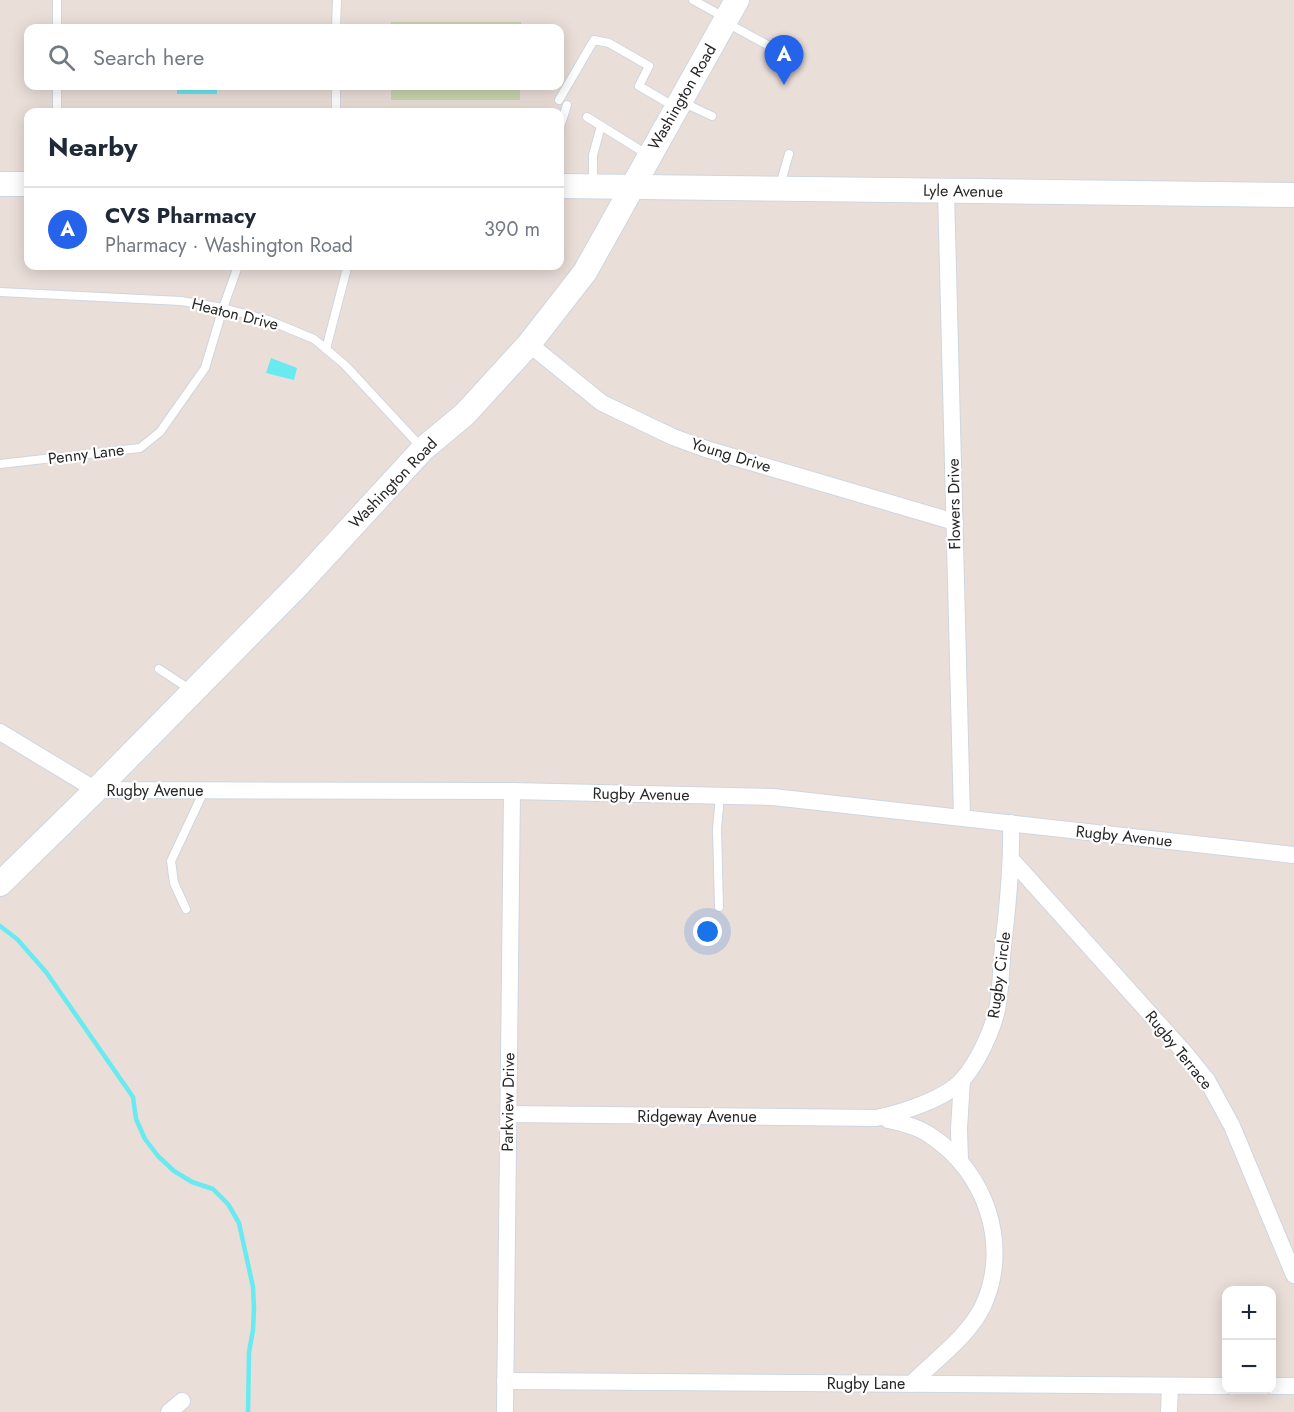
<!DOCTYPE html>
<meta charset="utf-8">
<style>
:root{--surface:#fff;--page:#f6f6f7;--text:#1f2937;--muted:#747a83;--line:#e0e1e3;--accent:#2563eb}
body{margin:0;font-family:Jost,sans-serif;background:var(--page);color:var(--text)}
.controls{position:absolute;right:18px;bottom:18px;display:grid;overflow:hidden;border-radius:12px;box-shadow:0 3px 15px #0003}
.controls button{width:54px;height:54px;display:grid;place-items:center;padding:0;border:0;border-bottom:2px solid var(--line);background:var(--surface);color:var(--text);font:30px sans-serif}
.you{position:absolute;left:708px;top:932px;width:21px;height:21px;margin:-15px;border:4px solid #fff;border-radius:50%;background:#1a73e8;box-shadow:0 0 0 9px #1a73e833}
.badge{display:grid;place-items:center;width:39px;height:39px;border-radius:50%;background:var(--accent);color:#fff;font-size:20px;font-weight:700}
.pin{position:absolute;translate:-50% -50px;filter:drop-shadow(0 2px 3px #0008)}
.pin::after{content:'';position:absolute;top:32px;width:21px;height:18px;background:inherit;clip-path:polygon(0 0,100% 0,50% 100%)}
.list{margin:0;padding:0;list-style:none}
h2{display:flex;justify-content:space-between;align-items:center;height:78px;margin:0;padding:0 24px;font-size:26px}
h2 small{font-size:20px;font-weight:400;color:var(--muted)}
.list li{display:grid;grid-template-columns:39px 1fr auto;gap:18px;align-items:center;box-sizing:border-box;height:84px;padding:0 24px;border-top:2px solid var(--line)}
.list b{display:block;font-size:22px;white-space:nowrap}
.list p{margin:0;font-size:20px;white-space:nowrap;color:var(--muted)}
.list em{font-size:20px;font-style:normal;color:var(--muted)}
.icon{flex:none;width:33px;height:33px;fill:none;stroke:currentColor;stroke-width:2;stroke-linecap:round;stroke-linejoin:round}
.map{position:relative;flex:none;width:1294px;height:1412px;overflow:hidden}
.search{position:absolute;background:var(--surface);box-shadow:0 3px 15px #0003;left:24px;top:24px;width:540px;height:66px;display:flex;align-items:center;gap:15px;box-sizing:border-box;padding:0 21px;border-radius:12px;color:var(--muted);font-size:22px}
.panel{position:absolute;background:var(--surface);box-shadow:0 3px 15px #0003;left:24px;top:108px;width:540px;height:162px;border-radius:12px}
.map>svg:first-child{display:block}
.cemetery{fill:#cad5af}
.water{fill:#68eaf0}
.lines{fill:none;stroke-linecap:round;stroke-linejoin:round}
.stream{stroke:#68eaf0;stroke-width:4.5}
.lane-casing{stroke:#ced6e1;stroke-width:10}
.street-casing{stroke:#ced6e1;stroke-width:18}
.secondary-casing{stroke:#ced6e1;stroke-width:26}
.lane{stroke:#fff;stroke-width:8}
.street{stroke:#fff;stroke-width:16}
.secondary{stroke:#fff;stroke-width:24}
.labels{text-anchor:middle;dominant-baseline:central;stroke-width:4.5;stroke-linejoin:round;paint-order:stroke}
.street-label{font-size:16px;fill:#272727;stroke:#fff}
</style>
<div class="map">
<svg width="1294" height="1412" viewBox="0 0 1294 1412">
<rect width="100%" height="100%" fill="#eaded8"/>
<g class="cemetery">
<rect x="391" y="22" width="130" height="6"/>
<rect x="391" y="86" width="129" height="14"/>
</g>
<g class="water">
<rect x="177" y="86" width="40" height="8"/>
<polygon points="271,358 297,368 294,380 266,373"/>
</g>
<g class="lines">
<polyline class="stream" points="0,926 17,939 46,972 133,1097 136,1119 145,1139 158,1156 174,1171 192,1182 213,1189 228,1204 239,1223 253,1287 254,1309 253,1330 249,1352 248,1412"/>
<defs>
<g id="lane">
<polyline points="693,0 726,18"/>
<polyline points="727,23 795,60"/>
<polyline points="57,28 57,0"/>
<polyline points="336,28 337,0"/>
<polyline points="336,86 336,112"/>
<polyline points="559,100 594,40 609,43 649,66 639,86 675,107"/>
<polyline points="682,102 712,116"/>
<polyline points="57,112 57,86"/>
<polyline points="587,117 648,155"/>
<polyline points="560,127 567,105"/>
<polyline points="593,184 593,155 601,126"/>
<polyline points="780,185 789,154"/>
<polyline points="0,292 181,301 223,308 268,320 314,339 345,365 422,448"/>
<polyline points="326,349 346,272"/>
<polyline points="0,464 140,448 160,432 205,368 223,308 238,266"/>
<polyline points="159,669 191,690"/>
<polyline points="719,907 717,829 720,796"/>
<polyline points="186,909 174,883 171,861 204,791"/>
</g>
<g id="street">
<polyline points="946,191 962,817"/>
<polyline points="529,344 602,403 673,437 706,449 955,522"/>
<polyline points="0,732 96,790 512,791 773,797 1294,855"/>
<polyline points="1012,860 1185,1053 1207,1080 1232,1126 1294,1275"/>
<path d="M508,1114L876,1118C901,1113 946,1099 963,1079C978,1062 992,1031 997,1010C1001,989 1001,967 1003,946C1008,905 1012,864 1011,823"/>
<path d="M886,1116L888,1120C903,1123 919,1127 931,1136C986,1172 1011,1246 983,1306C968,1337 935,1360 911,1384"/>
<polyline points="960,1161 959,1129 962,1080"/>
<polyline points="505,1381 1226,1386"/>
<polyline points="1272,1386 1294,1386"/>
<polyline points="169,1412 182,1401"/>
<polyline points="505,1412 512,791"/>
<polyline points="1169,1412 1170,1386"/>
</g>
<g id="secondary">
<polyline points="0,184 28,184"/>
<polyline points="560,186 1294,195"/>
<polyline points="0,884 96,790 300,583 423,449 465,414 529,344 585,272 737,0"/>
</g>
</defs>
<use href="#lane" class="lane-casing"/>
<use href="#street" class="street-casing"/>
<use href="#secondary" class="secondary-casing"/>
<use href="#lane" class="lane"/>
<use href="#street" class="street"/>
<use href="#secondary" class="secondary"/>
</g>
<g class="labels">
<g class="street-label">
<text transform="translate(682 97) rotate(-60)">Washington Road</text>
<text transform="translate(963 191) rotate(1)">Lyle Avenue</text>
<text transform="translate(235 314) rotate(14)">Heaton Drive</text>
<text transform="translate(86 454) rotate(-7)">Penny Lane</text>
<text transform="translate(731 455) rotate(17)">Young Drive</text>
<text transform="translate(393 483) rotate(-46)">Washington Road</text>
<text transform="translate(954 504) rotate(-91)">Flowers Drive</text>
<text x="155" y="790">Rugby Avenue</text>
<text transform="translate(641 794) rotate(1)">Rugby Avenue</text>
<text transform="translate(1124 836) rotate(6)">Rugby Avenue</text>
<text transform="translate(999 975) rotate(-82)">Rugby Circle</text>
<text transform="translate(1179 1050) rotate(51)">Rugby Terrace</text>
<text transform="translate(508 1102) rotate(-89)">Parkview Drive</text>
<text x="697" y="1116">Ridgeway Avenue</text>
<text x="866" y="1383">Rugby Lane</text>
</g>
</g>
</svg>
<div class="controls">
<button>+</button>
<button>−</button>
</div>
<div class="you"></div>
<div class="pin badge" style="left:784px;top:85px">A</div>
<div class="search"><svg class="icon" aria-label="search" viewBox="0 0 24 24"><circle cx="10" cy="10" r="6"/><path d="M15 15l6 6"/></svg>Search here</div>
<section class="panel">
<h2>Nearby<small></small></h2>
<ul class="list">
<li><span class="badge">A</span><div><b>CVS Pharmacy</b><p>Pharmacy · Washington Road</p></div><em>390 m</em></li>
</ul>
</section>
</div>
